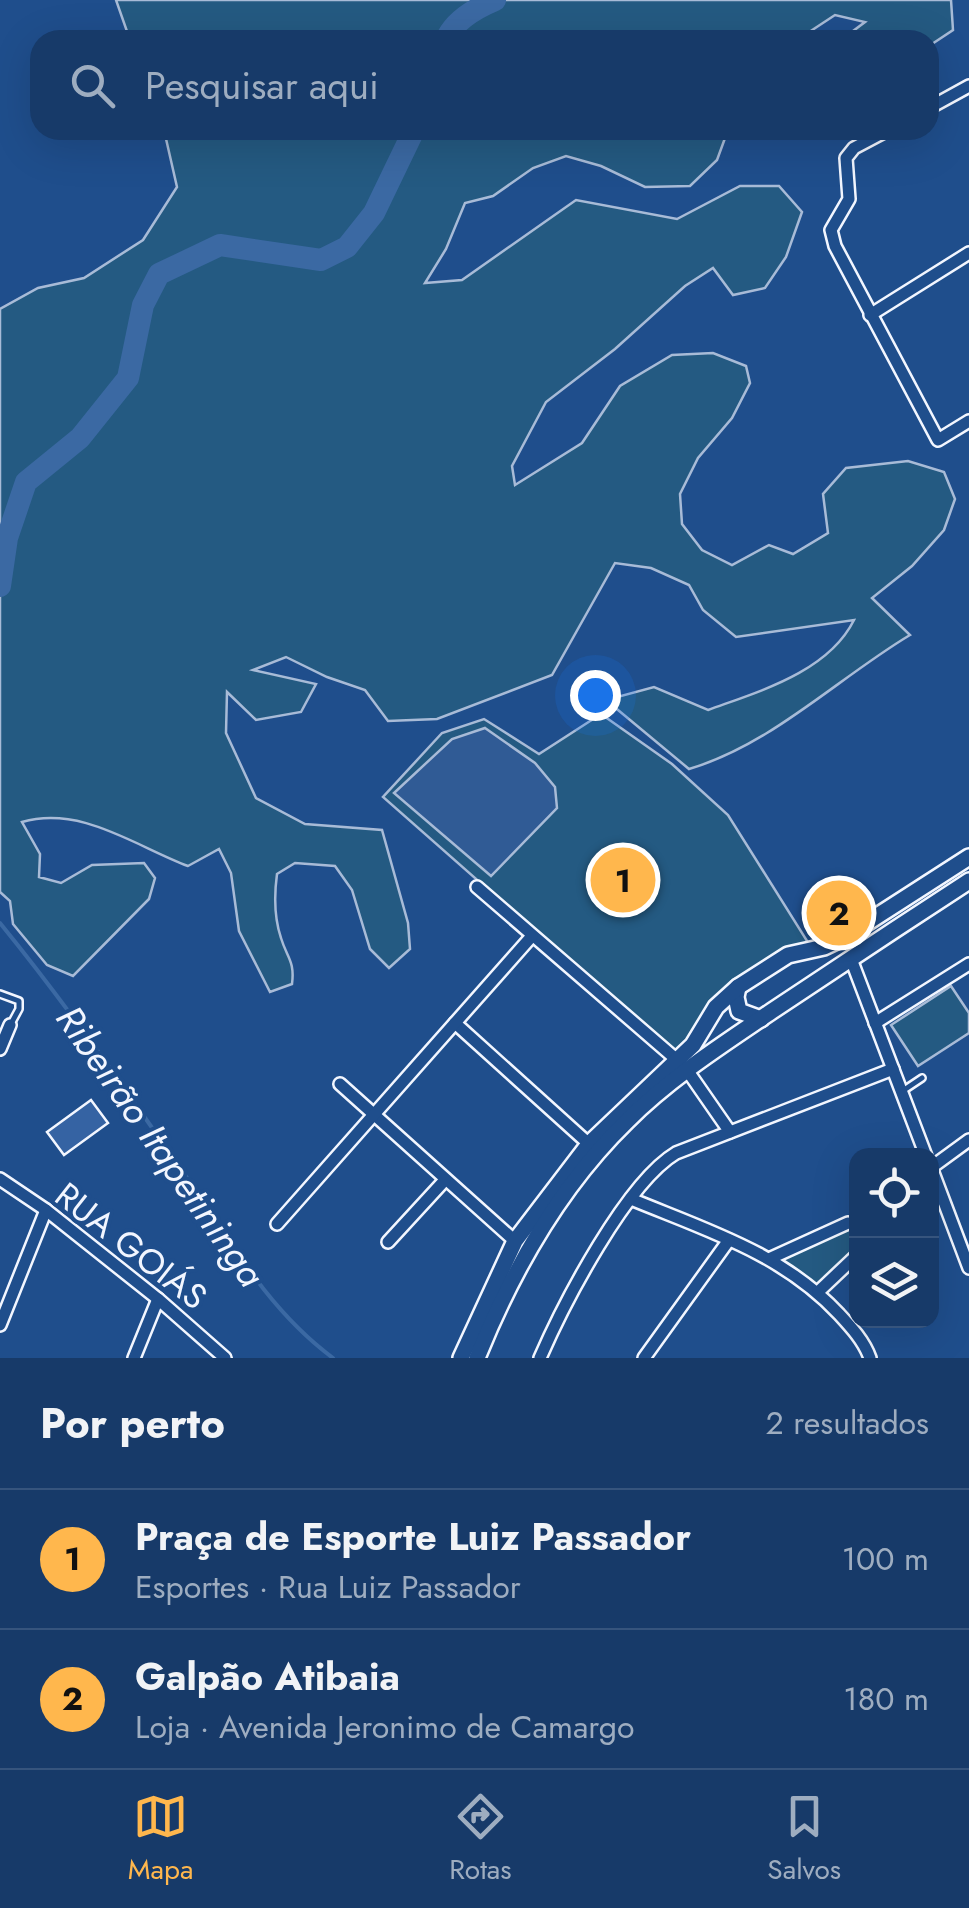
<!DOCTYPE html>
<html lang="pt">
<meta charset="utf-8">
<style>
:root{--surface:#173a69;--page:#244571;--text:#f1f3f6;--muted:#9eadc0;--line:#36547d;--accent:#ffb74d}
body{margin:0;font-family:Jost,sans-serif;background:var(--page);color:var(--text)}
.controls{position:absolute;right:30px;bottom:30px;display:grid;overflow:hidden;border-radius:20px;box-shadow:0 10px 40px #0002}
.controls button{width:90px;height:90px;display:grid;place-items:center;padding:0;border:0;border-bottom:2px solid var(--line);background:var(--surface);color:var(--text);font:50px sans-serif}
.you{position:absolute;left:595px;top:695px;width:35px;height:35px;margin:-25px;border:8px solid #fff;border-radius:50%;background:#1a73e8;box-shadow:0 0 0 15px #1a73e833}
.badge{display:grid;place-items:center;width:65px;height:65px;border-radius:50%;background:var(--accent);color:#111;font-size:32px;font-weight:700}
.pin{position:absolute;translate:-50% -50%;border:5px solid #fff;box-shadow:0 2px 10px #0006}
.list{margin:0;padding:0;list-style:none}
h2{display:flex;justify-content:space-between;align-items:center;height:130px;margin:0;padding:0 40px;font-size:42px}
h2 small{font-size:32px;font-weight:400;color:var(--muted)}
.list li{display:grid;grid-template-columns:65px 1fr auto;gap:30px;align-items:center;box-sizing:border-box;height:140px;padding:0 40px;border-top:2px solid var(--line)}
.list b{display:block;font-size:38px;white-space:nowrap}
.list p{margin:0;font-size:32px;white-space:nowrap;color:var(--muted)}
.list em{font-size:32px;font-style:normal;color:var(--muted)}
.icon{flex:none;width:55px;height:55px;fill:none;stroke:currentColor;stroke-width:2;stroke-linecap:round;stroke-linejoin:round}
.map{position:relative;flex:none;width:969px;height:1358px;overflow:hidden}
.search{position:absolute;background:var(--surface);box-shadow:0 10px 40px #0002;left:30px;right:30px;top:30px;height:110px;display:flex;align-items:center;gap:25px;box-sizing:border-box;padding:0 35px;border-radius:30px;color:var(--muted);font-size:38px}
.sheet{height:410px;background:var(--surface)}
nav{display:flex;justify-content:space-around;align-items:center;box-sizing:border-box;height:140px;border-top:2px solid var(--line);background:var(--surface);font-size:28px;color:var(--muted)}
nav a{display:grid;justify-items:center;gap:5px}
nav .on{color:var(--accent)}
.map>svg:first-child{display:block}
.green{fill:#245a82;stroke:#a8bbd7;stroke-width:2.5}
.parking{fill:#305b95;stroke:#a8bbd7;stroke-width:2.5}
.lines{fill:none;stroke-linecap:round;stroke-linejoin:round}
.stream{stroke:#3b69a3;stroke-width:4}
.river{stroke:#3b69a3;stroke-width:22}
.building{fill:#3563a3;stroke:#f2f6ff;stroke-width:2.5}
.service-casing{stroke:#f2f6ff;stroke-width:10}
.minor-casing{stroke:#f2f6ff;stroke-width:16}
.secondary-casing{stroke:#f2f6ff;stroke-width:20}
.service{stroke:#1f4e8c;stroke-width:5}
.minor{stroke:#1f4e8c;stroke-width:11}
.secondary{stroke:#1f4e8c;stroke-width:15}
.labels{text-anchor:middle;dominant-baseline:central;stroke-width:8;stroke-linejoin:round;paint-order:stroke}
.street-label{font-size:35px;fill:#f2f6ff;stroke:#1f4e8c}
.water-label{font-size:38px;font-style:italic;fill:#f2f6ff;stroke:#1f4e8c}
</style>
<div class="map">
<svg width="969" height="1358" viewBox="0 0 969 1358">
<rect width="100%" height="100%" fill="#1f4e8c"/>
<g class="green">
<polygon points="116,0 951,0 953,30 929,46 929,40 841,40 865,22 835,15 797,40 130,40"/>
<path d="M164,130H728L717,160L690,186L645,187L601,166L566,156L533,168L493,196L465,203L446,249L425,283L462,280L576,200L677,219L740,186H779L802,212L786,257L765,288L733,295L713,268L685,286L615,349L546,402L512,466L515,485L582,443L620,386L672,355L713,353L746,366L750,383L732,418L698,458L680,494L682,524L702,550L732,565L769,545L793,554L828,533L823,494L846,468L908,461L944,472L955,499L944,530L912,566L872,598L910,635C838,678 771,745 689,769L606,700L654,687L708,710C760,691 828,672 854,620L736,637L703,610L689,585L651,568L615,563L552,675L437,719L388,721L365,690L327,677L286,657L253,670L316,684L301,712L256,720L227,692L226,733L256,798L305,824L382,830L408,923L410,949L389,968L370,949L352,890L335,866L295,863L277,874C274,896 274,917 281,938C287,958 295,961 292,984L270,992L239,931L231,873L219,849L188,866C135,846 81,805 22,822L40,854L39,877L61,883L92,865L144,863L155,878L149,899L73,976L47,965L13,924L10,901L0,892V309L38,288L84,278L143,240L177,187Z"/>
<polygon points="601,714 672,764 728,815 809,944 785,948 676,1055 383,797 442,733 484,719 539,754"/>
<polygon points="951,986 969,1013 969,1033 918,1066 891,1025"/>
<polygon points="848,1225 856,1231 856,1250 817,1289 775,1258"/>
</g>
<polygon class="parking" points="485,728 535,763 555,787 557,808 491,876 394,793 452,739"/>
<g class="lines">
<path class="stream" d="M0,923C66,1004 126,1090 185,1175C230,1241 268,1310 333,1358"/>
<g class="river">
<path d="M446,40C454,20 476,8 495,0"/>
<polyline points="0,586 7,538 26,482 80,438 128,378 143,305 159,274 220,245 321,260 347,247 374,213 414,130"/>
</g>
</g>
<polygon class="building" points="91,1100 108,1123 64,1155 47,1132"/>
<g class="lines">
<defs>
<g id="service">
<polyline points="0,994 19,1001 19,1009 12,1022"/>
<polyline points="904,1090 922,1078"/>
</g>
<g id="minor">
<polyline points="929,108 969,86"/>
<polyline points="888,130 854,148 846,158 849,199 831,230 835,246 938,440 969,421"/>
<polyline points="870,315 969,253"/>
<polyline points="477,887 677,1060"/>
<polyline points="851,959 926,1156"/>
<polyline points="455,1023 589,1144"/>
<polyline points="875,1023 969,964"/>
<polyline points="0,1049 10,1025"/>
<polyline points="687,1070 730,1132"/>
<polyline points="340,1084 515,1241"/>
<polyline points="932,1167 969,1140"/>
<polyline points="932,1170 969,1268"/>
<polyline points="0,1179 46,1210 158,1299 225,1358"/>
<path d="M631,1199C706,1230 782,1253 839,1314C851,1327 864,1341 870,1358"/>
<polyline points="277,1224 532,936"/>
<polyline points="388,1242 445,1180"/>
<polyline points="771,1258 848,1223 856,1225"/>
<polyline points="818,1292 856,1256"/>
<polyline points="0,1325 46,1210"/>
<polyline points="134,1358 158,1299"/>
<path d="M540,1358C564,1303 626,1183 676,1153L893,1069"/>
<polyline points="644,1358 729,1240"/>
</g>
<g id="secondary">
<polyline points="738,987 736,997 739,1011 761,1019"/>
<polyline points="461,1358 515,1241 589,1144 693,1045 716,1007 738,987 788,955 824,947 843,938 969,857"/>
<path d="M477,1358C512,1271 559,1187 627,1121C670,1078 722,1045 772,1011C838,967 903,924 969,881"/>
</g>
</defs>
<use href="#service" class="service-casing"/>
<use href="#minor" class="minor-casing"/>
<use href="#secondary" class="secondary-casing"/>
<use href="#service" class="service"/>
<use href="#minor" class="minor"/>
<use href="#secondary" class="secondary"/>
</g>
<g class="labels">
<g class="street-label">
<text transform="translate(131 1246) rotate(38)">RUA GOIÁS</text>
</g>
<g class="water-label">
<text transform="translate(161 1146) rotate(55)">Ribeirão Itapetininga</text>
</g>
</g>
</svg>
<div class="controls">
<button><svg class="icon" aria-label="locate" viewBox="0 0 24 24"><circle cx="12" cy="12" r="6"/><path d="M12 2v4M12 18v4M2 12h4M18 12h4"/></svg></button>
<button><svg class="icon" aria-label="layers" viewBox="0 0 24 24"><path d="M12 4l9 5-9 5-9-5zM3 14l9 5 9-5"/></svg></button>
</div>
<div class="you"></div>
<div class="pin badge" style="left:623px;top:880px">1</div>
<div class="pin badge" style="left:839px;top:913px">2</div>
<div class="search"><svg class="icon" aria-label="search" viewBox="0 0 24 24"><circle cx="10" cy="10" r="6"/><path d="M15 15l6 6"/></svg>Pesquisar aqui</div>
</div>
<section class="sheet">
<h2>Por perto<small>2 resultados</small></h2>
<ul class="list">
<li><span class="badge">1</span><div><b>Praça de Esporte Luiz Passador</b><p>Esportes · Rua Luiz Passador</p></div><em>100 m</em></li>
<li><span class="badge">2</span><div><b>Galpão Atibaia</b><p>Loja · Avenida Jeronimo de Camargo</p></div><em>180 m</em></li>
</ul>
</section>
<nav>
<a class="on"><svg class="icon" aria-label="map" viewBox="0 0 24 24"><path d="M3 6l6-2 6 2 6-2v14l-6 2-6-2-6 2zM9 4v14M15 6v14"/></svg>Mapa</a>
<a><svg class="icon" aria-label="directions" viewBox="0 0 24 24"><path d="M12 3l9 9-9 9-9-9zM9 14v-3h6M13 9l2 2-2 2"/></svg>Rotas</a>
<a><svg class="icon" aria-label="saved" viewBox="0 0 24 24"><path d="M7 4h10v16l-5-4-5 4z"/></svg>Salvos</a>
</nav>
